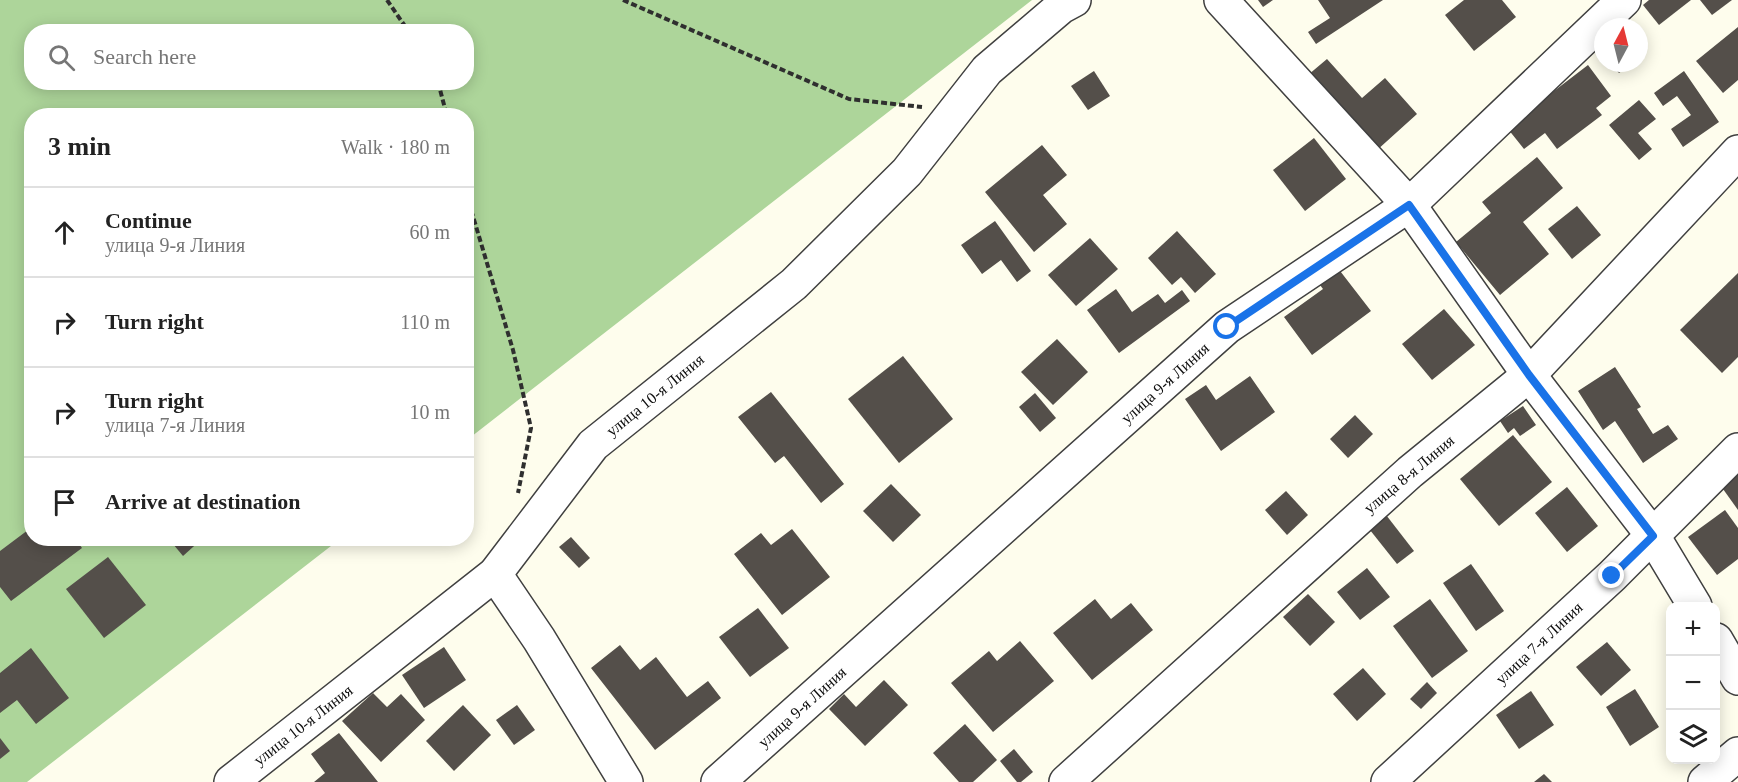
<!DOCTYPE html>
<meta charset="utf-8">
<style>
:root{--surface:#fff;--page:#f2f2f2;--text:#222;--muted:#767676;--line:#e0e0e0}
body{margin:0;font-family:Georgia,serif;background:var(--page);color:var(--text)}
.controls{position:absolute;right:18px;bottom:18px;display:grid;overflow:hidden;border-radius:12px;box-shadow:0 3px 15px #0003}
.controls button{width:54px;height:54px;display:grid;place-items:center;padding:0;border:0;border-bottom:2px solid var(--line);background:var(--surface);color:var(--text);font:30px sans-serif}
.compass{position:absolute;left:1594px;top:18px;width:54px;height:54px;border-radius:50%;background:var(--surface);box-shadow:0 3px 15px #0003;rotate:7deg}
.stop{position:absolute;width:18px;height:18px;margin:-14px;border:4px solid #1a73e8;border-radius:50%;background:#fff}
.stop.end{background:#1a73e8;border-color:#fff;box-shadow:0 2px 6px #0008}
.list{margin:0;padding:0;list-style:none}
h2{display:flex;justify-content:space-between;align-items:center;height:78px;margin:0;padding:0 24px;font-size:26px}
h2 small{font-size:20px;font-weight:400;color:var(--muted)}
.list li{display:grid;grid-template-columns:39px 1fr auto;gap:18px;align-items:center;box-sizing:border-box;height:90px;padding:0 24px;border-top:2px solid var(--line)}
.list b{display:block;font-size:22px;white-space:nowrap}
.list p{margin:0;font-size:20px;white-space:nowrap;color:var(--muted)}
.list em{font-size:20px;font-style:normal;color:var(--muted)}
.icon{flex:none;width:33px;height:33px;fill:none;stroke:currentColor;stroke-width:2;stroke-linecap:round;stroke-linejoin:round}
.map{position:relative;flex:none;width:1738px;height:782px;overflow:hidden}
.search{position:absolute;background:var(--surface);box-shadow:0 3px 15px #0003;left:24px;top:24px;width:450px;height:66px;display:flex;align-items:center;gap:15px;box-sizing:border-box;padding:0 21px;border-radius:24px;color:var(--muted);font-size:22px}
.panel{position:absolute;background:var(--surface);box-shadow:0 3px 15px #0003;left:24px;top:108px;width:450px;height:438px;border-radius:24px}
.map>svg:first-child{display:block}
.forest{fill:#add59a;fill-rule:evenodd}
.building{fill:#544f4a}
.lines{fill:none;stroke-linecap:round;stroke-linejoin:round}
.minor-casing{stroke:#404040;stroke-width:36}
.path{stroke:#2f2f2f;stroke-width:4;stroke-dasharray:6 3;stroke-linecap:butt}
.minor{stroke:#fff;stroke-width:33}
.route{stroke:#1a73e8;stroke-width:8}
.labels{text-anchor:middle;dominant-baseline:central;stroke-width:6;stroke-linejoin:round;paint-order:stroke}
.street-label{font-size:16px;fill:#0d0d0d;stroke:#fff}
</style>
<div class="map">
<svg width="1738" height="782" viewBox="0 0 1738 782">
<rect width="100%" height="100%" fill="#fefded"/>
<path class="forest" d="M0,0H1032L467,440L466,116H32V538L340,539L27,782H0ZM32,32H466V82H32Z"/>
<g class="building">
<polygon points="1258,0 1273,0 1263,7"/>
<polygon points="1318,0 1383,0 1316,44 1308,32 1330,18"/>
<polygon points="1464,0 1502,0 1516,17 1474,51 1445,15"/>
<polygon points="1649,0 1691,0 1659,25 1643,5"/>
<polygon points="1700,0 1732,0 1712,15"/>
<polygon points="1738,27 1738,80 1723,93 1696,61"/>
<polygon points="1327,59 1362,98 1385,78 1417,114 1376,151 1308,75"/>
<polygon points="1610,63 1632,63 1619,73"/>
<polygon points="1588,65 1611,96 1596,108 1602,115 1557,149 1545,133 1524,149 1504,124 1528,111"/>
<polygon points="1094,71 1110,96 1088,110 1071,86"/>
<polygon points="1684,71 1719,122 1683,147 1671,129 1691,115 1677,96 1663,106 1654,93"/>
<polygon points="1639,100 1656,119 1638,133 1652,149 1639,160 1609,125"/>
<polygon points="1314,138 1346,179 1305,211 1273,170"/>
<polygon points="1042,145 1067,175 1043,195 1067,224 1034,252 985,192"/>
<polygon points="1537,157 1563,188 1523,222 1549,254 1500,295 1456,242 1491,213 1482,202"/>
<polygon points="1577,206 1601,235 1572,259 1548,229"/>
<polygon points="995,221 1031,271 1017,282 1001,260 982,274 961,245"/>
<polygon points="1177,231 1216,274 1195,293 1181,277 1172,285 1148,258"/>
<polygon points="1090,238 1118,269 1076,306 1048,275"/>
<polygon points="1337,267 1371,311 1312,355 1284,317 1323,289 1317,281"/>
<polygon points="1738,273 1738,357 1722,373 1680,330"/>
<polygon points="1116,289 1132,312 1158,294 1165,303 1182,290 1190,301 1119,353 1087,310"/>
<polygon points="1444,309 1475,345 1432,380 1402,344"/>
<polygon points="1057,339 1088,372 1053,405 1021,372"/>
<polygon points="903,356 953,419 899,463 848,399"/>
<polygon points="1615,367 1641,407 1637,409 1653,434 1668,425 1678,439 1643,463 1615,421 1603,430 1578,391"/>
<polygon points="1250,376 1275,412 1221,451 1185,399 1206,385 1216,400"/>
<polygon points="771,392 844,484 821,503 784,456 775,463 738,417"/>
<polygon points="1035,393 1056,418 1040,432 1019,407"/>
<polygon points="1523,406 1536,425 1520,436 1514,428 1508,433 1500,421"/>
<polygon points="1355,415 1373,434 1348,458 1330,439"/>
<polygon points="1513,435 1552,482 1499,526 1460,479"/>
<polygon points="1738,467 1738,510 1718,482"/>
<polygon points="891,484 921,515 893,542 863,511"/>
<polygon points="1567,487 1598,526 1567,552 1535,513"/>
<polygon points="1286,491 1308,515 1287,535 1265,510"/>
<polygon points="1725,510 1738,528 1738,559 1717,575 1688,537"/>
<polygon points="1383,511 1414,551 1397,564 1366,525"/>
<polygon points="32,527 32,538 75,538 82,548 11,601 0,587 0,551"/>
<polygon points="792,529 830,577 782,615 734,554 761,533 771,545"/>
<polygon points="571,537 590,558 579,568 559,547"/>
<polygon points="168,538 203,538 183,556"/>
<polygon points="108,557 146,605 104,638 66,589"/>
<polygon points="1471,564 1504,611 1476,631 1443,583"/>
<polygon points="1367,568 1390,597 1360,620 1337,592"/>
<polygon points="1308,594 1335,622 1310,646 1283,617"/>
<polygon points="1095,599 1111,619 1131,603 1153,630 1092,680 1053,633"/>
<polygon points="1430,599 1468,651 1432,678 1393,626"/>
<polygon points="758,608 789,648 750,677 719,637"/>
<polygon points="1020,641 1054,681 993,732 951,683 989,651 997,661"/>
<polygon points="1607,642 1631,670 1601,696 1576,667"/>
<polygon points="620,645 640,670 656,657 687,697 708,681 721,698 655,750 591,668"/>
<polygon points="444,647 466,680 424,708 402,675"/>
<polygon points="31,648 69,698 36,724 17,700 0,713 0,673"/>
<polygon points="1363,668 1386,694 1357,721 1333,694"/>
<polygon points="884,680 908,705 865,746 829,709 844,694 856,707"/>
<polygon points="1427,682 1437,693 1421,709 1410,699"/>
<polygon points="1635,689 1659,727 1630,746 1606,707"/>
<polygon points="1531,691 1554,725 1519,749 1496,715"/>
<polygon points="373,693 387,707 401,694 425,720 381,762 342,721"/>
<polygon points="463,705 491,735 454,771 426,741"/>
<polygon points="517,705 535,730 514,745 496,720"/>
<polygon points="965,724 997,760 973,782 959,782 933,753"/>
<polygon points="339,733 378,782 314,782 325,773 311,754"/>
<polygon points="0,738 10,751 0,759"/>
<polygon points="1014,749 1033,772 1021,782 1017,782 1000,761"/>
<polygon points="1544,774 1552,782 1534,782"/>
</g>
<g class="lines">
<defs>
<g id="minor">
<polyline points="1221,0 1409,205 1529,375 1653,536 1695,606"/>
<polyline points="495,574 539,639 626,782"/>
<polyline points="1716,640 1738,678"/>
<polyline points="231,782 495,574 593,445 794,284 907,172 987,70 1061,7 1074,0"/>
<polyline points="718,782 1227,327 1409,205 1624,0"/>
<polyline points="1066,782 1410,472 1529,375 1738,152"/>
<polyline points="1388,782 1612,576 1738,450"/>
<polyline points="1705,782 1738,754"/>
</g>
</defs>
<use href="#minor" class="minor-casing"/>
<g class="path">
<polyline points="387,0 409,32"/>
<polyline points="623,0 849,99 922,107"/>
<polyline points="438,82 447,116"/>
<polyline points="466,193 513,350 531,428 518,493"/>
</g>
<use href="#minor" class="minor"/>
</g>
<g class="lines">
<polyline class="route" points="1227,327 1409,205 1529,375 1653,536 1612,576"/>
</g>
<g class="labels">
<g class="street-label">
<text transform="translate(1165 383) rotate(-42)">улица 9-я Линия</text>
<text transform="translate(655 395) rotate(-39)">улица 10-я Линия</text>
<text transform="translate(1409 474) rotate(-40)">улица 8-я Линия</text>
<text transform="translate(1539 643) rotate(-43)">улица 7-я Линия</text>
<text transform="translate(802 707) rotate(-42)">улица 9-я Линия</text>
<text transform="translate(303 725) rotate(-38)">улица 10-я Линия</text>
</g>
</g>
</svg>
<div class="controls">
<button>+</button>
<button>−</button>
<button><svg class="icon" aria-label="layers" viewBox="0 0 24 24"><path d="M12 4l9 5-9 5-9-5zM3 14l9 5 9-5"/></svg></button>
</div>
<svg class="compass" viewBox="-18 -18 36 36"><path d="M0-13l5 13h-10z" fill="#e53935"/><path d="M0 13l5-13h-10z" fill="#767676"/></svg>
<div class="stop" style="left:1227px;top:327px"></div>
<div class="stop end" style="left:1612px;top:576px"></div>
<div class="search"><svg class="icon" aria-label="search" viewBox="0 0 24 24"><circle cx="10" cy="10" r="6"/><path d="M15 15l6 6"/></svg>Search here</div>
<section class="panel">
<h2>3 min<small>Walk · 180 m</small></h2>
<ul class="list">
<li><svg class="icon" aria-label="ahead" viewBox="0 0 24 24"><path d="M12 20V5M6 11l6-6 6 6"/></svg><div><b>Continue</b><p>улица 9-я Линия</p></div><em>60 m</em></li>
<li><svg class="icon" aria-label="right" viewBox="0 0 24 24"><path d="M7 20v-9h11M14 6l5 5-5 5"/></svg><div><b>Turn right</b></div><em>110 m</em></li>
<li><svg class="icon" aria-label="right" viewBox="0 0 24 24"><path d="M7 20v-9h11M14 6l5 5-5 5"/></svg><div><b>Turn right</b><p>улица 7-я Линия</p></div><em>10 m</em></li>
<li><svg class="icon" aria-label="arrive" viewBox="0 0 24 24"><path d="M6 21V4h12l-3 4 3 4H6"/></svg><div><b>Arrive at destination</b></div></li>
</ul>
</section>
</div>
